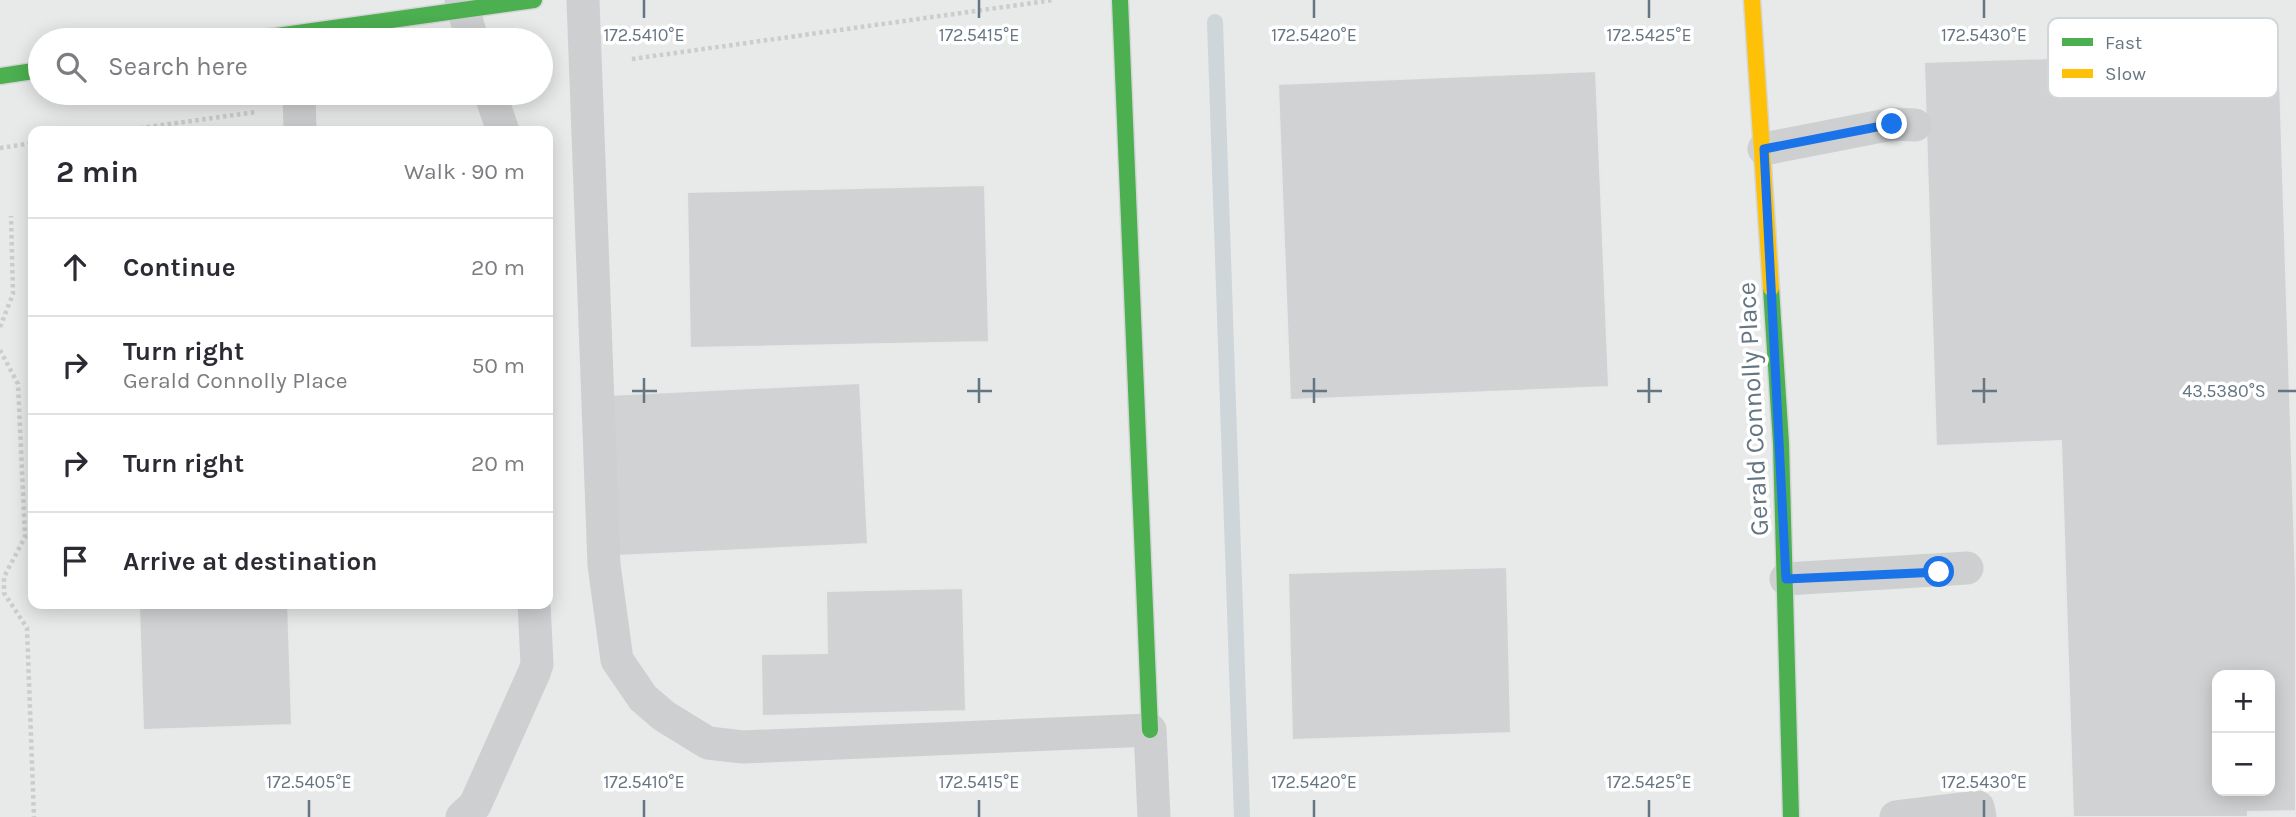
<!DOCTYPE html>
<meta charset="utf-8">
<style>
:root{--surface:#fff;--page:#f7f7f7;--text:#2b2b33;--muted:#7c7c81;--line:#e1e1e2}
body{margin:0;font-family:Karla,sans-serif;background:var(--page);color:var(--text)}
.controls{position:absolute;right:21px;bottom:21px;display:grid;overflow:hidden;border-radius:14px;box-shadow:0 4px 18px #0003}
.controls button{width:63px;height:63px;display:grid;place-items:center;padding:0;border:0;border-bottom:2px solid var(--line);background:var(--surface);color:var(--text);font:35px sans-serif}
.stop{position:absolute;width:21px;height:21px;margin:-16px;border:5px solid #1a73e8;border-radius:50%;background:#fff}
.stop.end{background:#1a73e8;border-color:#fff;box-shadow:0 2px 7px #0008}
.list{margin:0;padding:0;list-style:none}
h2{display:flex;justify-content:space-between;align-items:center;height:91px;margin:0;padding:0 28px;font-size:30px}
h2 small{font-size:23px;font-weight:400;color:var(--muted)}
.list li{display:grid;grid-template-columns:46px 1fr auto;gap:21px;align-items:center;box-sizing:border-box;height:98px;padding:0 28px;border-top:2px solid var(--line)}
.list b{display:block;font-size:26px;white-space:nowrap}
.list p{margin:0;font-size:23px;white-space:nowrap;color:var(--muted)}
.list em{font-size:23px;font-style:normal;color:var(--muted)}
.icon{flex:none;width:38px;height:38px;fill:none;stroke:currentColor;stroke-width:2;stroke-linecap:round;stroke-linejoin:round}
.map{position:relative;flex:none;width:2296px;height:817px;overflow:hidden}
.search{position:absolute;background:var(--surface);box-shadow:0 4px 18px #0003;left:28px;top:28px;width:525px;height:77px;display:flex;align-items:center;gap:18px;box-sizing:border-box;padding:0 24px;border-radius:38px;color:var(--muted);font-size:26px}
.panel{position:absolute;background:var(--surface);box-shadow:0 4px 18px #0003;left:28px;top:126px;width:525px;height:483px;border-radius:14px}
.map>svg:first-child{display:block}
.built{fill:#e8e9e9;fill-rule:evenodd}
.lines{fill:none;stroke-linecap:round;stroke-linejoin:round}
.stream{stroke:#ced6d9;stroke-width:16}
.building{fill:#d0d2d3;stroke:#e8e8e8;stroke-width:2;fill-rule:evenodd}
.fast-casing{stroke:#d5d6d7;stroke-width:19}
.slow-casing{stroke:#d5d6d7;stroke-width:19}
.path{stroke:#cbcccd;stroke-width:4.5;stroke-dasharray:3.5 3.5;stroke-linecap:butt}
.lane{stroke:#cecfd0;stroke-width:33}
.fast{stroke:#4caf50;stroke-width:16}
.slow{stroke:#ffc107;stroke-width:16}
.route{stroke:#1a73e8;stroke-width:9}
.ticks{fill:none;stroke:#657683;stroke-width:2.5}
.labels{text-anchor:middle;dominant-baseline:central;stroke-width:7;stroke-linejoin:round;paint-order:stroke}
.street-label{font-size:26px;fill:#657683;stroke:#fff}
.key{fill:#fff;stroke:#d1d6da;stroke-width:2}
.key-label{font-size:19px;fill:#657683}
.ticks-label{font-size:18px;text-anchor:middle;fill:#657683;stroke:#fff;stroke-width:7;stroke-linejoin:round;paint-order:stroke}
</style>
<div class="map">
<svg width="2296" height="817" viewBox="0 0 2296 817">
<rect width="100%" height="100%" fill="#f9f9f9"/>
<path class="built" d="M0,0H2296V817H0ZM40,40H541V93H40ZM33,131H548V604H33ZM2217,675H2270V791H2217Z"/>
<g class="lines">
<polyline class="stream" points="1215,22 1242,817"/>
</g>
<g class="building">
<path d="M2279,51L2296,584V811L2248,812V817H2073L2061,441L1936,446L1924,62ZM2217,675H2270V791H2217Z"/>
<polygon points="1596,71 1609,387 1290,400 1278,84"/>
<polygon points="985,185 989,342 690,348 687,192"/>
<polygon points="860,383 868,544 616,556 609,395"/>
<polygon points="1507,567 1511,733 1292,740 1288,573"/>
<polygon points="963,588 966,711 762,716 761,654 827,653 826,591"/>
<polygon points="139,604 288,604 292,725 143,730"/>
</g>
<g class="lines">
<defs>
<g id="fast">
<polyline points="1120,0 1150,730"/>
<polyline points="248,40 534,0"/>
<polyline points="0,76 40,70"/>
<polyline points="1771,288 1781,444 1791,817"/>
</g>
<polyline id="slow" points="1752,0 1771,288"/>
</defs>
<use href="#fast" class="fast-casing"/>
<use href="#slow" class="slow-casing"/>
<g class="path">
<polyline points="632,59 1054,0"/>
<polyline points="344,100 395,93"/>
<polyline points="119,131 256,112"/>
<polyline points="0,148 33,143"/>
<polyline points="0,327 13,294 11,216"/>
<polyline points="0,350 18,384 25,537 4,577 4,593 27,628 34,817"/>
</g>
<g class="lane">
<polyline points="461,0 472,40"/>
<polyline points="583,0 604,565 617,660 643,698 664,716 708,743 743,747 1150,730 1154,817"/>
<polyline points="299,93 300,131"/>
<polyline points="490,93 503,131"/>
<polyline points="1764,149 1892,124 1915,125"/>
<polyline points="1786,579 1967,568"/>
<polyline points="462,817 475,805 534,673 537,664 534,604"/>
<polyline points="1896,817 1978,807 1980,817"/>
</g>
<use href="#fast" class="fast"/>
<use href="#slow" class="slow"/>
</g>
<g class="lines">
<polyline class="route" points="1892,124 1764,149 1786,579 1939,572"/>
</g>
<path class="ticks" d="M644,0V18M979,0V18M1314,0V18M1649,0V18M1984,0V18M644,378V403M979,378V403M1314,378V403M1649,378V403M1984,378V403M632,391H657M967,391H992M1302,391H1327M1637,391H1662M1972,391H1997M2278,391H2296M309,800V817M644,800V817M979,800V817M1314,800V817M1649,800V817M1984,800V817"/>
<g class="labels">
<g class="street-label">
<text transform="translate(1753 409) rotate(-93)">Gerald Connolly Place</text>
</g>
</g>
<rect x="2048" y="18" width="230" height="80" rx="10" class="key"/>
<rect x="2062" y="38" width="31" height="8" fill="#4caf50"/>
<rect x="2062" y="69" width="31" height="9" fill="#ffc107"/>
<g class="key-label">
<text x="2105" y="49">Fast</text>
<text x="2105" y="80">Slow</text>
</g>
<g class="ticks-label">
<text x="644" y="41">172.5410°E</text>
<text x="979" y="41">172.5415°E</text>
<text x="1314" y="41">172.5420°E</text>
<text x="1649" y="41">172.5425°E</text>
<text x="1984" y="41">172.5430°E</text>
<text x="2224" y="397">43.5380°S</text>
<text x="309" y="788">172.5405°E</text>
<text x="644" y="788">172.5410°E</text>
<text x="979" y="788">172.5415°E</text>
<text x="1314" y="788">172.5420°E</text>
<text x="1649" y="788">172.5425°E</text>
<text x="1984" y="788">172.5430°E</text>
</g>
</svg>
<div class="controls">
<button>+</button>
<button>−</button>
</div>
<div class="stop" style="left:1939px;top:572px"></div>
<div class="stop end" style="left:1892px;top:124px"></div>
<div class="search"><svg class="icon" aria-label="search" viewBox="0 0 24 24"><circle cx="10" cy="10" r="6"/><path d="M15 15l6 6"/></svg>Search here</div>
<section class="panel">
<h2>2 min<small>Walk · 90 m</small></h2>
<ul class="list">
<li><svg class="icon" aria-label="ahead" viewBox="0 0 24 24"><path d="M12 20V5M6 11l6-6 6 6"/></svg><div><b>Continue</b></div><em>20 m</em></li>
<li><svg class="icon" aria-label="right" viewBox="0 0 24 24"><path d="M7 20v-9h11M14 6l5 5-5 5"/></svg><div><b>Turn right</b><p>Gerald Connolly Place</p></div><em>50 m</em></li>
<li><svg class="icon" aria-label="right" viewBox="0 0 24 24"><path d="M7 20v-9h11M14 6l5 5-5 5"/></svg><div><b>Turn right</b></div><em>20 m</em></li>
<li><svg class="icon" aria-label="arrive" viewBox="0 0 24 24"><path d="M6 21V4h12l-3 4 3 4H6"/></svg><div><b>Arrive at destination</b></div></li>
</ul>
</section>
</div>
